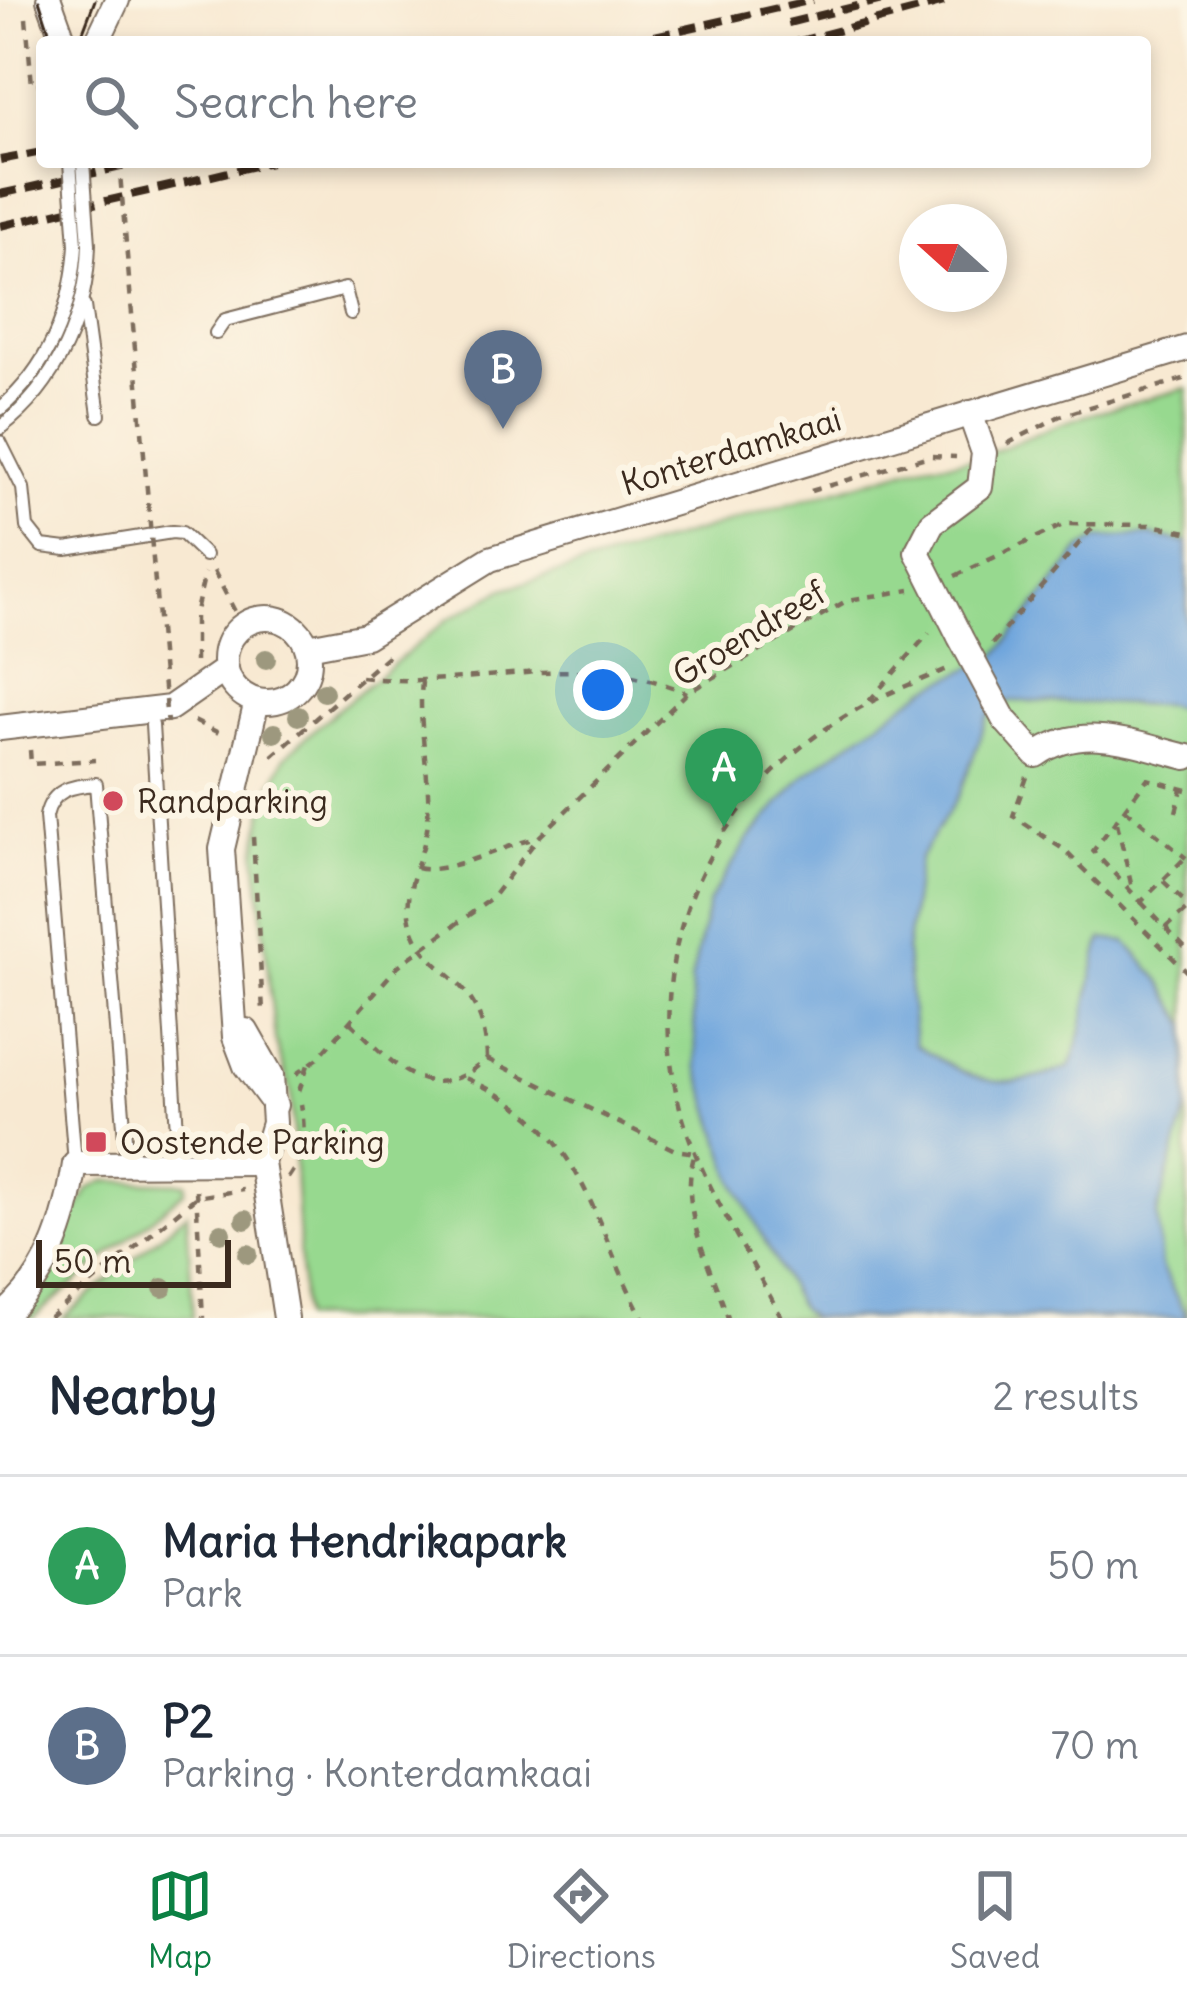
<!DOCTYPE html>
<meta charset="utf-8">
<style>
:root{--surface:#fff;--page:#f6f6f7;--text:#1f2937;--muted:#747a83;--line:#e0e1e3;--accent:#0b8043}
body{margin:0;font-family:Delius,sans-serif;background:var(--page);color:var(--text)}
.compass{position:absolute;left:899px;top:204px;width:108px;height:108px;border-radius:50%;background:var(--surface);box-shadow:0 6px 18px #0003;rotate:291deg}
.scale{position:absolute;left:36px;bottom:30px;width:195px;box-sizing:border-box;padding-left:12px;border:6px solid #3b2a1e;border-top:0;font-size:33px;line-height:42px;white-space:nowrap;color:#3b2a1e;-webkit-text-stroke:9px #fcf5e5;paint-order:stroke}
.you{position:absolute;left:603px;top:690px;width:42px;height:42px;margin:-30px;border:9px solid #fff;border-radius:50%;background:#1a73e8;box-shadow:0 0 0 18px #1a73e833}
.badge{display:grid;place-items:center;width:78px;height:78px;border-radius:50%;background:var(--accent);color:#fff;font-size:39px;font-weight:700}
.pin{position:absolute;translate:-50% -99px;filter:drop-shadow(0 3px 6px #0008)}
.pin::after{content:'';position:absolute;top:63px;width:42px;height:36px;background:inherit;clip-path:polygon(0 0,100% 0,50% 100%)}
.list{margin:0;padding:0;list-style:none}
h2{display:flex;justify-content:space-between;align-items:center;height:156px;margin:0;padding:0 48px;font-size:51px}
h2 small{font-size:39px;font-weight:400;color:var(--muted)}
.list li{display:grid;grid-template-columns:78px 1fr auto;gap:36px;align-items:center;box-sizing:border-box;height:180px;padding:0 48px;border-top:3px solid var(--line)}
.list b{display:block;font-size:45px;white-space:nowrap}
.list p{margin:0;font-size:39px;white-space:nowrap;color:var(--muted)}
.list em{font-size:39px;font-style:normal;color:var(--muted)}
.icon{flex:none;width:66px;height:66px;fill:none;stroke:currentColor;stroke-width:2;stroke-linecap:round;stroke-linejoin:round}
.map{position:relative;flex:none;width:1187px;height:1318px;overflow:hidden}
.search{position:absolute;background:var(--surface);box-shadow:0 6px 18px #0003;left:36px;right:36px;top:36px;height:132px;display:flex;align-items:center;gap:30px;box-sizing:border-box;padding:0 42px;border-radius:12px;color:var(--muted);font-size:45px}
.sheet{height:516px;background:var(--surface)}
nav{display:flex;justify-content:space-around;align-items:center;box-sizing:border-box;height:168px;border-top:3px solid var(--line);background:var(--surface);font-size:33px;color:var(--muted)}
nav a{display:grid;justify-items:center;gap:6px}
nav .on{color:var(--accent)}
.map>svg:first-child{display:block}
.green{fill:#97d98f;stroke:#698256;stroke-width:3}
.water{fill:#6fa6dd;stroke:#55687e;stroke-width:3}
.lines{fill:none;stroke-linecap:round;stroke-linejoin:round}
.service-casing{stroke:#7d6d5d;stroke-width:16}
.minor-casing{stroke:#7d6d5d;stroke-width:28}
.path{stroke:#7d6d5d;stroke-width:4.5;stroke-dasharray:9 9;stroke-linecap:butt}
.service{stroke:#fff;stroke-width:12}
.minor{stroke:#fff;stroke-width:24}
.tram{stroke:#3b2a1e;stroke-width:3}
.rail{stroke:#3b2a1e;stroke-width:8;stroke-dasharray:18 9;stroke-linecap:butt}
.service-bridge-casing{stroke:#7d6d5d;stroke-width:16;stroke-linecap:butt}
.minor-bridge-casing{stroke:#7d6d5d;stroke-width:28;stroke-linecap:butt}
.path-bridge{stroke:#7d6d5d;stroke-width:4.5;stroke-dasharray:9 9;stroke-linecap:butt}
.service-bridge{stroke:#fff;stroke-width:12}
.minor-bridge{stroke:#fff;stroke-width:24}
.tree{fill:#9d987e}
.poi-dot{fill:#d1495b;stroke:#fcf5e5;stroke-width:4.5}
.labels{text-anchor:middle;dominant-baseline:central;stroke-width:12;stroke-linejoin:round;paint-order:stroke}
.street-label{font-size:33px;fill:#3b2a1e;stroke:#fcf5e5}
.poi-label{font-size:33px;fill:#3b2a1e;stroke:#fcf5e5;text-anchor:start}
</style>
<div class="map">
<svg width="1187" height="1318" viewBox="0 0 1187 1318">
<rect width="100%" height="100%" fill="#fcf5e5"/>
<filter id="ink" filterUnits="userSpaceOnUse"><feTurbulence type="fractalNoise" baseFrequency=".00833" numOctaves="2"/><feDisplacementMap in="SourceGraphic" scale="24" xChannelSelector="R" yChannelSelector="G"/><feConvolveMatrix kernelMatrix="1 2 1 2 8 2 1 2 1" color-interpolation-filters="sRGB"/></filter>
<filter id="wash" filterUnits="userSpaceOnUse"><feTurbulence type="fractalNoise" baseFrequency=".004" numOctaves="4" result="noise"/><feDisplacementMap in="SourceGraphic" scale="48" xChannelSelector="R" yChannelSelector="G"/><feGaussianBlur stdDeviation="2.7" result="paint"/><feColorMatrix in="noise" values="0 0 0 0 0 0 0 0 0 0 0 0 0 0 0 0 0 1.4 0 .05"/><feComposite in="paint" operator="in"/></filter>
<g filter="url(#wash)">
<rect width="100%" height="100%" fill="#f8e9d2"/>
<g class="green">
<path d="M1187,388V1318H303L291,1093L275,1040L256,854L265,800L285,757L318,726L447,620L504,589L928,463C977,464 1008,445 1052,427C1095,410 1143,401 1187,388Z"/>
<polygon points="105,1181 186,1183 185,1191 33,1318 15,1318 89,1189"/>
<polygon points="187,1213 193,1318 63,1318"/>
</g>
<path class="water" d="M1150,535L1187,543V710L1165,705L1010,701L988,716L960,793L919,859L906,952L915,1044C977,1084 998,1094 1070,1067C1088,1024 1087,983 1102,939L1126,942L1160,980L1187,1025V1108L1157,1214L1161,1266L1187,1318H811L800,1309L733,1179L697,1065L691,981L709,901L748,840L805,774L926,689L996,656L1081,549L1099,538Z"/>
</g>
<g filter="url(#ink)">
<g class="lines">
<defs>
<g id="service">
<polyline points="84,306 99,415"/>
<polyline points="216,333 225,320 345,289 351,313"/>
<path d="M0,409C49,367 72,309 76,245"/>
<path d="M0,428C58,384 87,315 89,244"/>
<polyline points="0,442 23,488 27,527 42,546 66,549 172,532 182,533 205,555"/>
<polyline points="152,725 179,1164"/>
<path d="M75,1163L46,816C52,789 72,786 96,784L127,1163"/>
</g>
<g id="minor">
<polyline points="49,0 64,42"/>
<polyline points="97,42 117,0"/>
<circle cx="267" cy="660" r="42"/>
<polyline points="960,637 917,552 932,523 980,487 984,453 970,413"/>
<polyline points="308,647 366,636 490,559 1187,348"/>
<polyline points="257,701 222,849 235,1037 246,1066 275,1105"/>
<path d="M1004,719L1036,755C1083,721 1136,745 1187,757"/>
<polyline points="0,728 170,708 226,669"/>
<polyline points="246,1031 271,1075 274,1123 262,1163 286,1318"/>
<path d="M0,1318C49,1278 66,1224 75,1164L262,1163"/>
</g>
</defs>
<use href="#service" class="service-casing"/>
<use href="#minor" class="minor-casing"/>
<g class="path">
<polyline points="26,18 32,85 42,84"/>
<polyline points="1007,444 1060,416 1187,378"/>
<polyline points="811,491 929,456 956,457"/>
<polyline points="214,571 242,625"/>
<polyline points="955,576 1065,524 1152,525 1187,532"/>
<polyline points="992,644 1094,526"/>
<polyline points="195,662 195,615 205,573"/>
<path d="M361,677C468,692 583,646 687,693"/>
<path d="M422,682C417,731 433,781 427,829C423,858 403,890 410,920C422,979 485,970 487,1059"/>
<polyline points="869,701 929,633"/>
<polyline points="194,721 221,734"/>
<polyline points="30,750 31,764 95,760"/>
<polyline points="272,756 390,654"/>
<polyline points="1027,777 1013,816 1063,849 1187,972"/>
<polyline points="1187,790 1147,779 1093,851 1141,902 1187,856"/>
<polyline points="1125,809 1186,858"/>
<polyline points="1176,812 1182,789"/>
<polyline points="1117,823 1132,888"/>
<polyline points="253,837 263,1011"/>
<path d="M417,868C444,876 504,845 537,838"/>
<polyline points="1163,881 1187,904"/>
<polyline points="1141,902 1187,950"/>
<polyline points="1165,928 1187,909"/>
<path d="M350,1022C396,1065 427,1110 487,1059"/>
<path d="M487,1059L675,1150L695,1153C677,1209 711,1266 728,1318"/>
<polyline points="296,1074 317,1059 398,966 491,899 538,838 687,693 848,600 910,590"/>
<path d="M465,1078C589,1130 587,1216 643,1318"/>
<polyline points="299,1091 308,1065"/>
<path d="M288,1178C305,1155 306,1132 301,1104"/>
<polyline points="196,1190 203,1318"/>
<polyline points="49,1318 196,1197 243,1190"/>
<path d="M782,1318C753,1264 720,1211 696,1155C623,980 700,791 867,704C894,690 924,679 952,667"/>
</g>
<use href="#service" class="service"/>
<use href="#minor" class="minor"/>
<g class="tram">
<polyline points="39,0 50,34"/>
<polyline points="79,42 95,0"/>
</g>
<g class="rail">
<polyline points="788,23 882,0"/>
<polyline points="628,42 813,0"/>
<polyline points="796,42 952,0"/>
<polyline points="0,160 42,152"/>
<polyline points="0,194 144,162"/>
<polyline points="0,226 271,162"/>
</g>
<defs>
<g id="service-bridge">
<polyline points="70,162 76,245"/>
<polyline points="83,162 89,244"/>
</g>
<polyline id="minor-bridge" points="960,637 1004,719"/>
</defs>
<use href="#service-bridge" class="service-bridge-casing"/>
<use href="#minor-bridge" class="minor-bridge-casing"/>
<polyline class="path-bridge" points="119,162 167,723"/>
<use href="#service-bridge" class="service-bridge"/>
<use href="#minor-bridge" class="minor-bridge"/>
</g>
<g class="tree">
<circle cx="266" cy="659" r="10"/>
<circle cx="324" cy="692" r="10"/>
<circle cx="298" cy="716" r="10"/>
<circle cx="274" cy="733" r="10"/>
<circle cx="245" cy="1220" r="10"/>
<circle cx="221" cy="1233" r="10"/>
<circle cx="248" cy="1254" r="10"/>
<circle cx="163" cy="1288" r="10"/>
</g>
</g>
<g class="poi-dot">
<circle cx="113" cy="801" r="12"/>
<rect x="84" y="1130" width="24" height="24" rx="6"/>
</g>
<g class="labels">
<g class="street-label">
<text transform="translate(731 451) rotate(-17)">Konterdamkaai</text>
<text transform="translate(749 633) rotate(-31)">Groendreef</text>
</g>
<g class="poi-label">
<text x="137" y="801">Randparking</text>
<text x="120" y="1142">Oostende Parking</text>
</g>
</g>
</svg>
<svg class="compass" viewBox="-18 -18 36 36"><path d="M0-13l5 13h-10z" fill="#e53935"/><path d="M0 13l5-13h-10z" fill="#747a83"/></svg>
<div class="scale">50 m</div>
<div class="you"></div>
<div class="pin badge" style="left:724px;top:827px;background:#2e9e5b">A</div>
<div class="pin badge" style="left:503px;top:429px;background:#5c6f8a">B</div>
<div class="search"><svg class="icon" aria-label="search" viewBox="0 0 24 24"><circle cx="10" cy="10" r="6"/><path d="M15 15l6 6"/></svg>Search here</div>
</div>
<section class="sheet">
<h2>Nearby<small>2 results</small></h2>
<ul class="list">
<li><span class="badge" style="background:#2e9e5b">A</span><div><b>Maria Hendrikapark</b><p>Park</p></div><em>50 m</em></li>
<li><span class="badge" style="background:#5c6f8a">B</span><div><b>P2</b><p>Parking · Konterdamkaai</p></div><em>70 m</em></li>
</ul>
</section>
<nav>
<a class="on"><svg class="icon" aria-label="map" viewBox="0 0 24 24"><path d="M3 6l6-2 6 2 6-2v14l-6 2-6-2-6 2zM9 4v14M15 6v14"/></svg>Map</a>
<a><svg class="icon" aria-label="directions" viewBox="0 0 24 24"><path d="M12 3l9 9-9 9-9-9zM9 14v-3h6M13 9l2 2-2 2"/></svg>Directions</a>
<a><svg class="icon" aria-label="saved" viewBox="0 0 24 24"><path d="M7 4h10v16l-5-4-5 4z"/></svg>Saved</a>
</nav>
